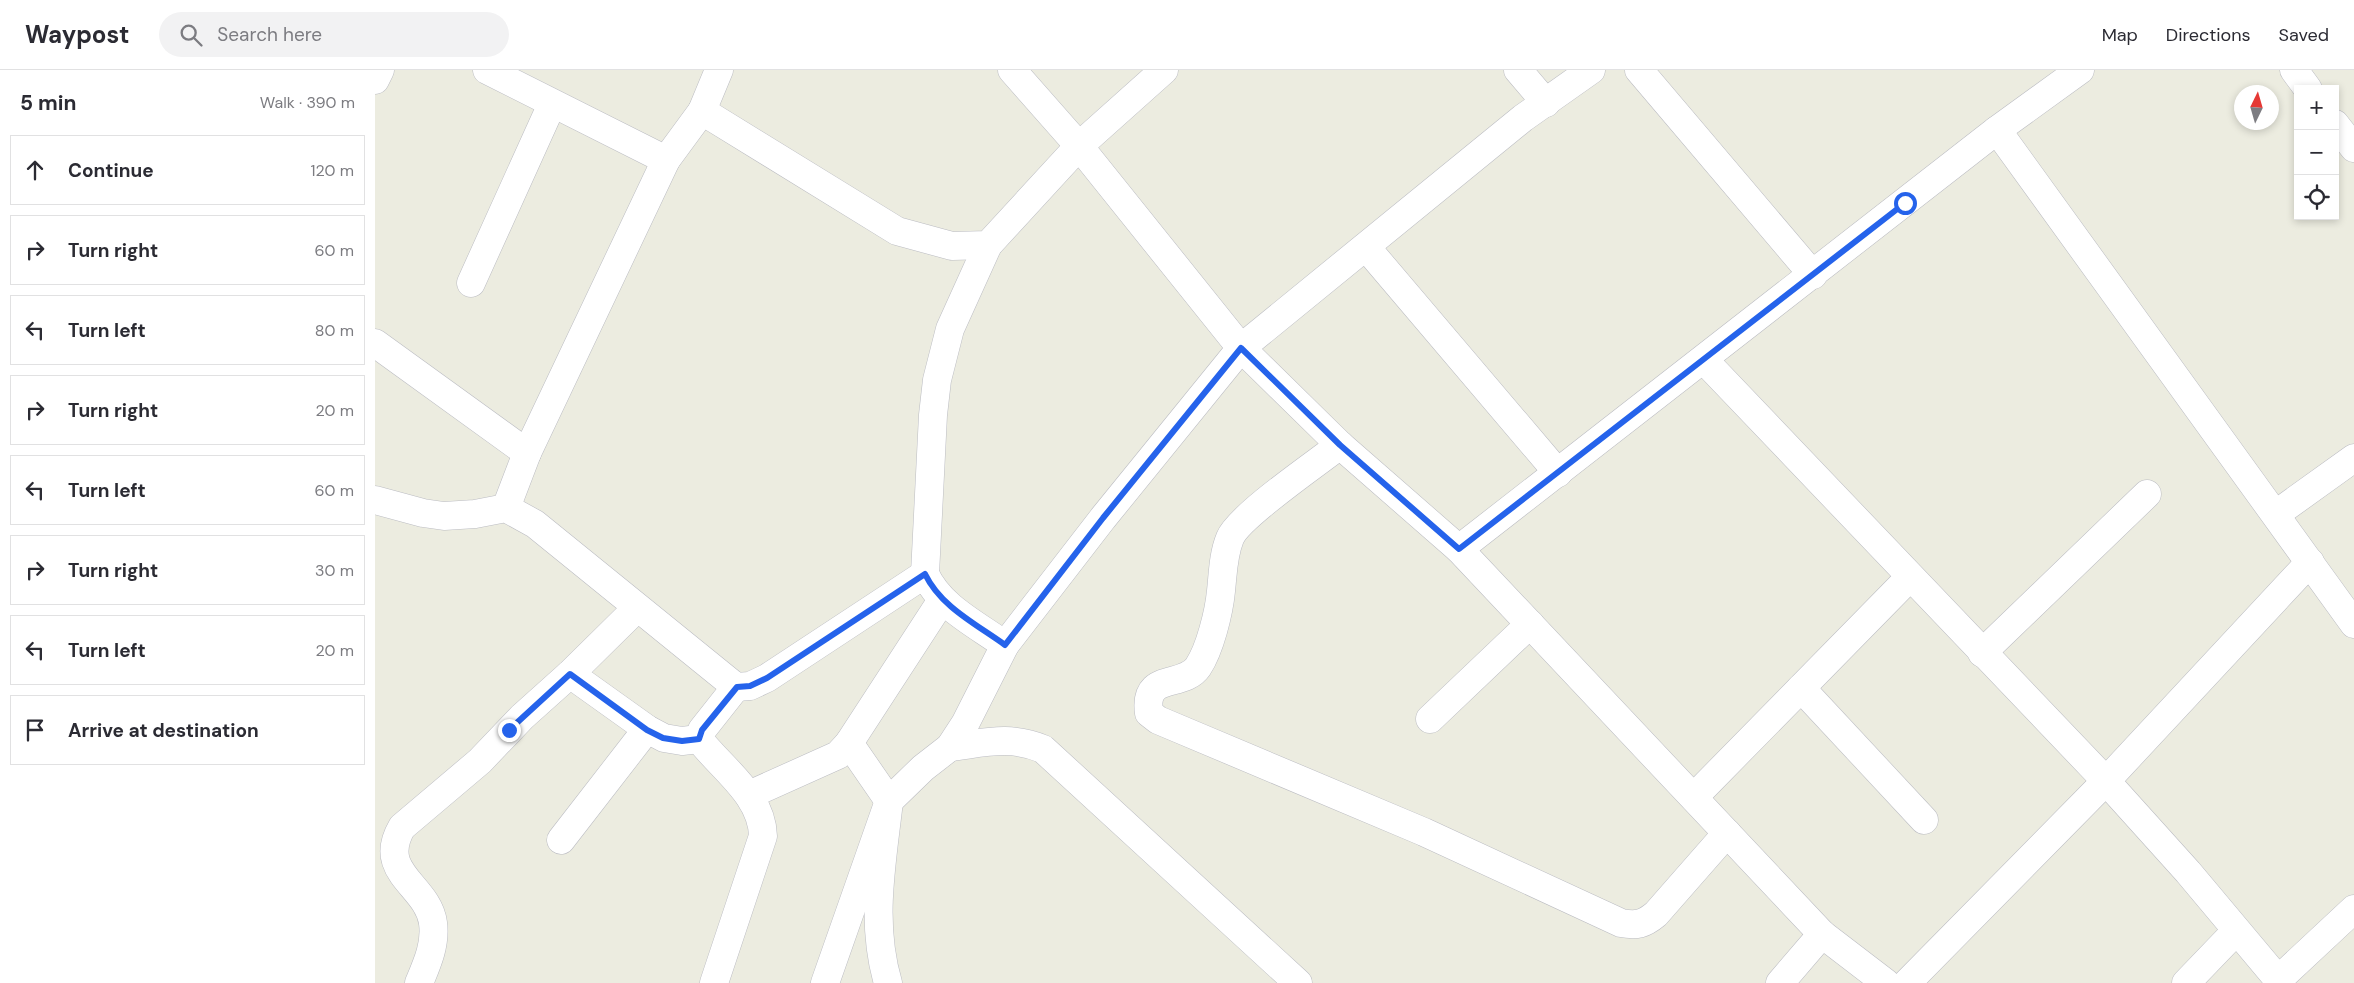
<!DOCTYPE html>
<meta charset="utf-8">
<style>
:root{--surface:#fff;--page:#f2f2f3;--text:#2b2b33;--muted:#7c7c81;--line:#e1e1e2}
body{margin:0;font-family:"DM Sans",sans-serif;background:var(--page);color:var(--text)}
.controls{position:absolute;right:15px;top:15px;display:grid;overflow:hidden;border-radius:0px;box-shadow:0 2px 8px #0003}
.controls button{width:45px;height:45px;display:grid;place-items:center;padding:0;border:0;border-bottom:1px solid var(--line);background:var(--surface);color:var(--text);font:25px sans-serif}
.compass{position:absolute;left:1859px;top:15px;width:45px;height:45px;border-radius:50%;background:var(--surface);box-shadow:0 2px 8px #0003;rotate:5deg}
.stop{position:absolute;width:15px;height:15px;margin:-11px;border:4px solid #2563eb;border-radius:50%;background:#fff}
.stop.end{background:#2563eb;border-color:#fff;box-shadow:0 1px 5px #0008}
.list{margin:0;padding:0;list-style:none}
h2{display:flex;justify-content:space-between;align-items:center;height:65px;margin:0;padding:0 20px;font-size:21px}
h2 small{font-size:16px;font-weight:400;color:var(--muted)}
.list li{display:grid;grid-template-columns:32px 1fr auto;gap:15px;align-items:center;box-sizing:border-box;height:70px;margin:0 10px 10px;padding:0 10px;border:1px solid var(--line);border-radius:0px}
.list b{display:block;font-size:19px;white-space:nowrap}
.list em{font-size:16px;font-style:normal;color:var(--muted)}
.icon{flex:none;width:28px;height:28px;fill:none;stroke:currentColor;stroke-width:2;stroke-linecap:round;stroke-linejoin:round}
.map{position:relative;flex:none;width:1979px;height:913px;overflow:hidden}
header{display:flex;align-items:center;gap:30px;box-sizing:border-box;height:70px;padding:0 25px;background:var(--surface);border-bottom:1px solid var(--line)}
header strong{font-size:24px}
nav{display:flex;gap:28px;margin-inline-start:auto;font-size:18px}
.search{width:350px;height:45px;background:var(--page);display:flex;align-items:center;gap:12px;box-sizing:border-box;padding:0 18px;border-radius:28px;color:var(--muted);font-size:19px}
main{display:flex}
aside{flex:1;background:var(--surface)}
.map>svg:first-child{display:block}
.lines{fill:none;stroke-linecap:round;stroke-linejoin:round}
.minor-casing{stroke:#bbbcc2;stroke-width:29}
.minor{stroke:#fff;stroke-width:28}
.route{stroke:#2563eb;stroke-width:6}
</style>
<header>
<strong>Waypost</strong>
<div class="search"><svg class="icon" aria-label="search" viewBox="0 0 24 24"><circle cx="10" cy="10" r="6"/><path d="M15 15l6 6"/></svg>Search here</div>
<nav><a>Map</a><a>Directions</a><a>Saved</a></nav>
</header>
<main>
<aside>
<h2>5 min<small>Walk · 390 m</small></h2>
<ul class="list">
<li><svg class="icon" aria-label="ahead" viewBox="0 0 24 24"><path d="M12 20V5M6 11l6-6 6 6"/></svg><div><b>Continue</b></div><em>120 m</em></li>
<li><svg class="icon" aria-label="right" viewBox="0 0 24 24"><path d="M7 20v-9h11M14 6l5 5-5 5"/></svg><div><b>Turn right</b></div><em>60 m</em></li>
<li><svg class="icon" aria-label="left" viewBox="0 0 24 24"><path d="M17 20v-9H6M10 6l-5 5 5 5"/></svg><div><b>Turn left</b></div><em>80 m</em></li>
<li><svg class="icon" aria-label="right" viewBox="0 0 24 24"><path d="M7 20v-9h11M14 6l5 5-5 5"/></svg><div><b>Turn right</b></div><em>20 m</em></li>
<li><svg class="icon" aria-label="left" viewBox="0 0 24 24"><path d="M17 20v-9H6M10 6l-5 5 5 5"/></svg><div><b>Turn left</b></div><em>60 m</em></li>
<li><svg class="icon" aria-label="right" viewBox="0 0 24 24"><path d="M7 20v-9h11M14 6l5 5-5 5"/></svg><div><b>Turn right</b></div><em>30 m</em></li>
<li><svg class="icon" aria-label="left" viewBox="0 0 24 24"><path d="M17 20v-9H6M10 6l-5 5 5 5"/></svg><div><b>Turn left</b></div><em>20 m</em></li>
<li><svg class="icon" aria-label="arrive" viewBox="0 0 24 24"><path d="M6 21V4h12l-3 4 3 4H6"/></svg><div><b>Arrive at destination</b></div></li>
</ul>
</aside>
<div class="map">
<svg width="1979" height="913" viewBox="0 0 1979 913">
<rect width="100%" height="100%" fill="#ecece0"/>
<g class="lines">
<defs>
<g id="minor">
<polyline points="112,0 291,90"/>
<polyline points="637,0 704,76 866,278 965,375 1084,479 1447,864 1511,913"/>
<polyline points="1143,0 1171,33"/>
<polyline points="1264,0 1438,205"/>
<polyline points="1919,0 1933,19"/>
<polyline points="0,10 5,0"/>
<polyline points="327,41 344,0"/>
<polyline points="1960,54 1979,78"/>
<polyline points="1622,60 1979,554"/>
<polyline points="991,177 1183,403"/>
<polyline points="96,213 177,34"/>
<polyline points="0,273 152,383 291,90 327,41 522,161 577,176 613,175 704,76 789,0"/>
<polyline points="1329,290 1731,711 1813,802 1906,913"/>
<path d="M965,375C942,393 864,446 855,468C848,485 848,503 846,521C844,542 835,579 823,597C808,619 768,601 774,643L783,650L1049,762L1246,853C1262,856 1269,854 1281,844L1352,763"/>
<path d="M0,430L48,443L69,446L100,444L131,438L160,454L361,617L375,616L392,608L550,504C565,537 601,554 630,575"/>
<polyline points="131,438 152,383"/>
<polyline points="1901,444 1979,388"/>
<polyline points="1084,479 1622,60 1705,0"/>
<polyline points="550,504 558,345 562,310 575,259 613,175"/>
<polyline points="1607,583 1772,424"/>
<polyline points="195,604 272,659 289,668 307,671 324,669"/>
<polyline points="1426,618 1549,750"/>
<polyline points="1055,649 1155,554"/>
<path d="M474,673L514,731C507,793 495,852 513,913"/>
<path d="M575,677C609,673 635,665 668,679L923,913"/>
<polyline points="374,725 463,685 474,673 567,530"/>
<polyline points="1319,727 1535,507"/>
<polyline points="186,770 272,659"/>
<polyline points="1903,910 1979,839"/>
<path d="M44,913C52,894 61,874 58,853C53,815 0,803 27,757L105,691L147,647L195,604L262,538"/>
<path d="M339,913L388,766C387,725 347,699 324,669L327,660L361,617"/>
<polyline points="450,913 514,731 548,698 575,677 590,654 630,575 728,448 866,278 1148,48 1216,0"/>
<polyline points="1405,913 1447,864"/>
<polyline points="1532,913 1731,711 1935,492"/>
<polyline points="1811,913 1861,861"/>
</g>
</defs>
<use href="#minor" class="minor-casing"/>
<use href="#minor" class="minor"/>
</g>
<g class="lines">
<path class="route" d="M134,660L195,604L272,660L288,668L307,671L324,669L327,660L362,617L375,616L392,608L550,504C566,537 601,554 630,575L728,448L866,278L965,375L1084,479L1530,133"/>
</g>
</svg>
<div class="controls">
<button>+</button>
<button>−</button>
<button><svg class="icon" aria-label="locate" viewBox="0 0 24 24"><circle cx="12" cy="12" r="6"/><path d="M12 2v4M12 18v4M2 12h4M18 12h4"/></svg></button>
</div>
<svg class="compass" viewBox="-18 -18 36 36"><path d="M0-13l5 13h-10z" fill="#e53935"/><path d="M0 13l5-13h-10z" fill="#7c7c81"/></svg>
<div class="stop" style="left:1530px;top:133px"></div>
<div class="stop end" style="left:134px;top:660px"></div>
</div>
</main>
